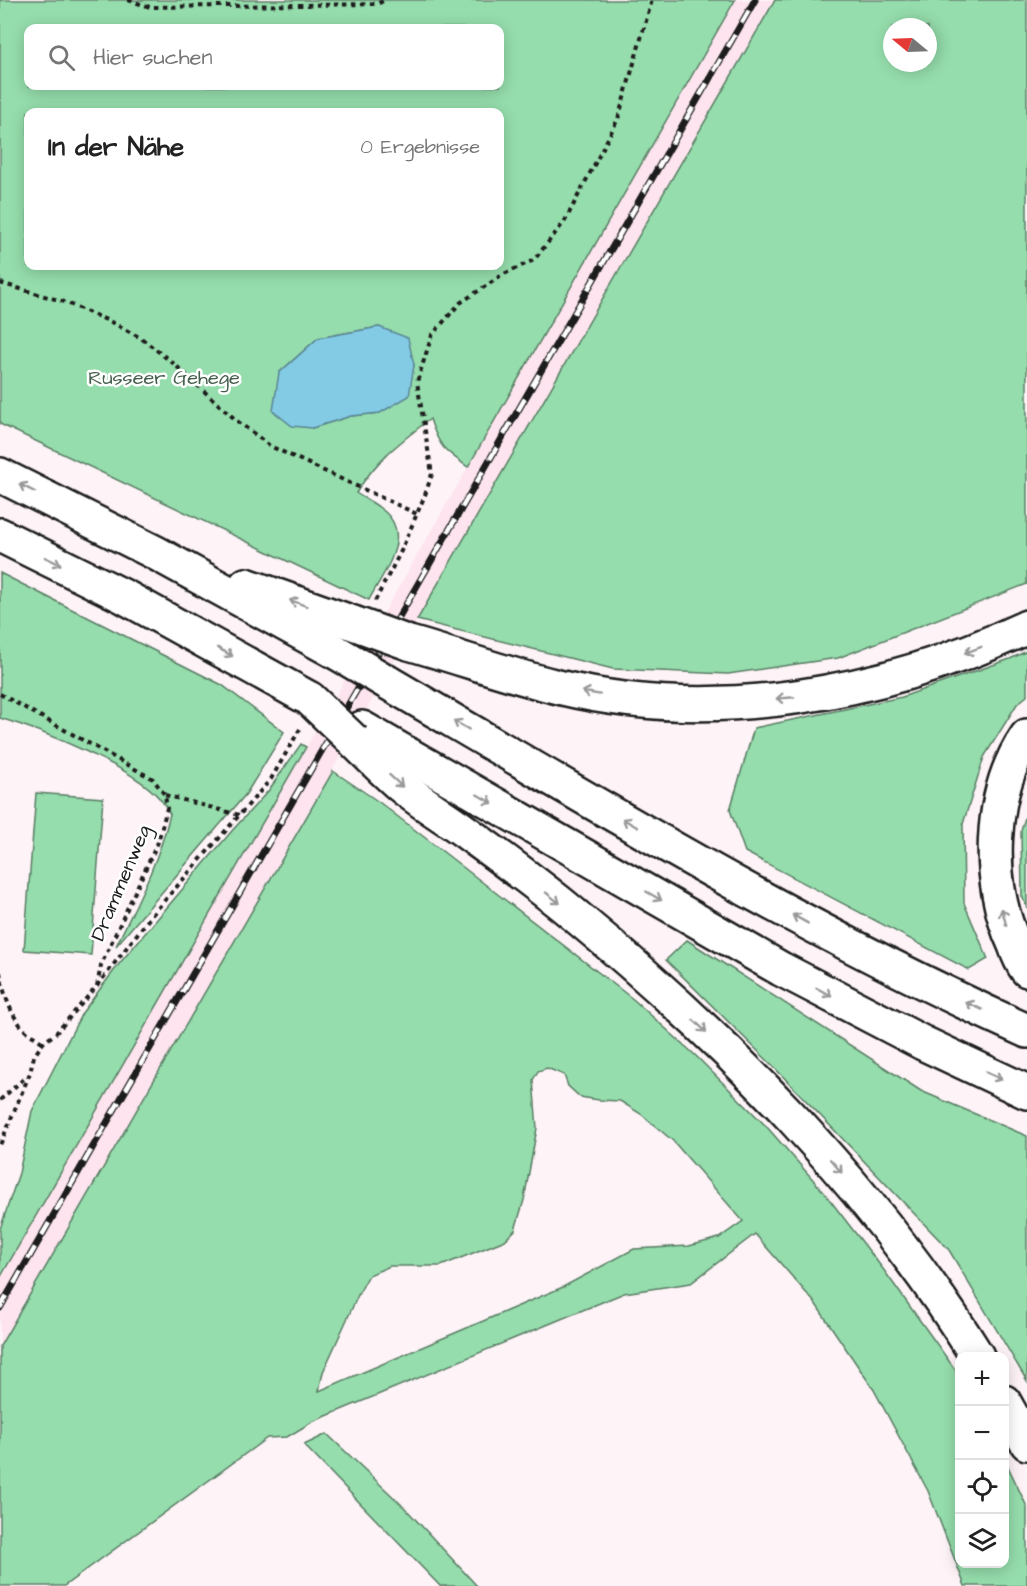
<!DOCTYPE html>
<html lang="de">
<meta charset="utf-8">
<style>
:root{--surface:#fff;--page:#f6f6f6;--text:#222;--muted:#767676;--line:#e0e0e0}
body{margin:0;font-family:"Architects Daughter",sans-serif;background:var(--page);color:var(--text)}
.controls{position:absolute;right:18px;bottom:18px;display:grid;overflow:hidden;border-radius:12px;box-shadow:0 3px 15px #0003}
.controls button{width:54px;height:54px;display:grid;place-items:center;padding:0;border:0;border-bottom:2px solid var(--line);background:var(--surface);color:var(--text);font:30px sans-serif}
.compass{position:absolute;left:883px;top:18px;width:54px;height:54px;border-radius:50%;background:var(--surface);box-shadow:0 3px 15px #0003;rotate:289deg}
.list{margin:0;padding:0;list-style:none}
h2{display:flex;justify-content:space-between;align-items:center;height:78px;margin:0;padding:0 24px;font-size:26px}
h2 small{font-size:20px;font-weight:400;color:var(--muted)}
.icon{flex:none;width:33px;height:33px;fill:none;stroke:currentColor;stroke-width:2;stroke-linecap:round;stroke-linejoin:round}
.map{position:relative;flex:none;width:1027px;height:1586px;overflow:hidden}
.search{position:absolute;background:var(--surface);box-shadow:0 3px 15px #0003;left:24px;top:24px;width:480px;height:66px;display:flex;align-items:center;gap:15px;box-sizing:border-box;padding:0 21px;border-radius:12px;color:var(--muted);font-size:22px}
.panel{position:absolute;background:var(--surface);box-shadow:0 3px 15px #0003;left:24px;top:108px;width:480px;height:162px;border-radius:12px}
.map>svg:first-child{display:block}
.built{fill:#fde4ee}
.green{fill:#95ddac;stroke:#587c64;stroke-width:1.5;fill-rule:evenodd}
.water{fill:#83cbe4;stroke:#5a8594;stroke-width:1.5}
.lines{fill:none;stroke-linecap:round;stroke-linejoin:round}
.motorway-casing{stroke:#1c1c1c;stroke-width:38}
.path{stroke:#1c1c1c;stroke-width:4;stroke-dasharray:4.5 4.5;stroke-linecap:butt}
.motorway{stroke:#fff;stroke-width:33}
.rail-casing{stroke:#1c1c1c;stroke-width:7}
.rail{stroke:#fff;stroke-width:4.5;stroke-dasharray:14;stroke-linecap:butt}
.motorway-bridge-casing{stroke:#1c1c1c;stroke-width:38;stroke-linecap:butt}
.motorway-bridge{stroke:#fff;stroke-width:33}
.oneway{stroke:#999}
.labels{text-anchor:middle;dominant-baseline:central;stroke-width:5;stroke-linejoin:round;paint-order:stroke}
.park-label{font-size:20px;fill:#46604e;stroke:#fff}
.street-label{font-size:20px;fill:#1c1c1c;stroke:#fff}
</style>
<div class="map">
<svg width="1027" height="1586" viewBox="0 0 1027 1586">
<rect width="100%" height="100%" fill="#fef3f7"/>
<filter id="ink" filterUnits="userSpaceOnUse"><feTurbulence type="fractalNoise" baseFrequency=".0167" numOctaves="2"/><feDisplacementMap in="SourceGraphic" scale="12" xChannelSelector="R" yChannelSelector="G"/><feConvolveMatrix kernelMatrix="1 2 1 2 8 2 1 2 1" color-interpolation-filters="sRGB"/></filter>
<g filter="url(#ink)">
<polygon class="built" points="735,0 775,0 417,620 332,771 0,1346 0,1278 468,467"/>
<g class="green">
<path d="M0,0H735L468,467C444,450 439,447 430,419C398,444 378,458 356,493C363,498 373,502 380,508C416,533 384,571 369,600L0,424ZM28,28H500V86H28ZM28,112H500V266H28ZM379,327L414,365L410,384L380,413L351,416L312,428L279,373L318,338Z"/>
<path d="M775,0H1027V584L838,658L728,674L613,669L417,620ZM892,27H928V63H892Z"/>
<path d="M0,573L222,685L284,732L246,794L116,946C137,903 159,861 170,814C167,809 164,803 160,799C134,767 40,730 0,718Z"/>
<polygon points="1027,651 1027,696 1017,704 984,757 963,824 964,903 988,959 969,970 745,852 730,810 754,728 902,697 1010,659"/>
<polygon points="301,744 306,747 0,1278 0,1229 19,1173 32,1111 82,1013 119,964 231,832 269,790"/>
<path d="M333,771L379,802L634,1000L695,1055L766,1126L823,1191L883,1269L959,1375L960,1564H1004L1005,1460L1027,1507V1586H965L928,1491L874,1390L815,1303L755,1234L691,1283L624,1293L312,1422L287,1437L267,1438L64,1586H0V1346ZM547,1068L564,1075L568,1086L580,1097L599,1100L620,1101L641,1114L673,1141L743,1221L719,1238L689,1246L634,1249L563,1287L319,1391L323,1372L359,1293L369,1275L390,1266H441L505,1240L515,1230L524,1200L537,1128L533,1080L538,1071Z"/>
<polygon points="36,793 103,798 91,955 24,950"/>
<polygon points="1027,811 1027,908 1022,896 1021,831"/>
<polygon points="687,940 921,1091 1027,1136 1027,1381 949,1250 771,1064 666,960"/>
<polygon points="327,1434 405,1508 477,1586 440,1586 304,1445"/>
</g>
<polygon class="water" points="379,327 408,338 414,365 409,396 380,413 351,416 312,428 292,426 273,411 279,373 318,338"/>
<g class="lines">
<defs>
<g id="motorway">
<polyline points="0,475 154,552 336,652"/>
<polyline points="0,535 125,597 310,699"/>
<polyline points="246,585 353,623"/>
<path d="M409,643C459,657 508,675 558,687C715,725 882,695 1027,627"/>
<path d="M387,682C597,805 805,931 1027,1031"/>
<polyline points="362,728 781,969 923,1043 1027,1092"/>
<path d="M1027,736C988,793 986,884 1015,945C1018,954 1022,963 1027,970"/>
<path d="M354,741C369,756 384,771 400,785C418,800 439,813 459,827C497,855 535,882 571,912C726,1040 871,1185 977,1356"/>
<polyline points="1004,1402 1027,1443"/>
</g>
</defs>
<use href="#motorway" class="motorway-casing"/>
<g class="path">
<polyline points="128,0 150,7 377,4 385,0"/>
<polyline points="0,283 62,301 111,322 141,338 173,363 237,421 270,446 417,514"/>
<polyline points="375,601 401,551 425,495 432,474 417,382 432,335 460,303 504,274 534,260 565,221 618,119 652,0"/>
<polyline points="0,694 153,779 165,795 167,808 158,842 101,965 97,986 56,1033 43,1043 34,1056 30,1073 0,1145"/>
<polyline points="165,795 239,815"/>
<path d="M0,972C3,992 11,1018 27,1032C32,1036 38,1038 43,1043"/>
<polyline points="97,986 151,916 271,779 300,729"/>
<polyline points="0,1100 27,1076"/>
</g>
<use href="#motorway" class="motorway"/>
<defs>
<polyline id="rail" points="0,1308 755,0"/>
</defs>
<use href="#rail" class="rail-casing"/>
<use href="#rail" class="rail"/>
<defs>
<g id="motorway-bridge">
<polyline points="353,623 409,643"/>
<polyline points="336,652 387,682"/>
<polyline points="310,699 354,741"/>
</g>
</defs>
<use href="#motorway-bridge" class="motorway-bridge-casing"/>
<use href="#motorway-bridge" class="motorway-bridge"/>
</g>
<defs><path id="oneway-shaft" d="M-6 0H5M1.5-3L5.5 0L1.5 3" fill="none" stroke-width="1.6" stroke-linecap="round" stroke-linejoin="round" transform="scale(1.5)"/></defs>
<g class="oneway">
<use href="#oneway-shaft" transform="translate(27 488) rotate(-153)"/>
<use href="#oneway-shaft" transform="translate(53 561) rotate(26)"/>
<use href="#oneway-shaft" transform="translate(298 603) rotate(-160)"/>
<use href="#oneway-shaft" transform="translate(973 650) rotate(159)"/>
<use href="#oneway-shaft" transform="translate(225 652) rotate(29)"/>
<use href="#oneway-shaft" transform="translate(591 693) rotate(-170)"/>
<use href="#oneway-shaft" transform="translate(785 698) rotate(175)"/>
<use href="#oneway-shaft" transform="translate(461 725) rotate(-150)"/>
<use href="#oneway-shaft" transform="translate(396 781) rotate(42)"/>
<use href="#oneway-shaft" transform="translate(485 799) rotate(30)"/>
<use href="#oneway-shaft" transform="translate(630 823) rotate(-150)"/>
<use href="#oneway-shaft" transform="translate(654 896) rotate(30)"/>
<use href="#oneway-shaft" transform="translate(553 898) rotate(38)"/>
<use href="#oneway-shaft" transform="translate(1004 917) rotate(-105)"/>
<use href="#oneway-shaft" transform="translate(800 919) rotate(-151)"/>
<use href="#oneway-shaft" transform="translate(824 992) rotate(28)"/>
<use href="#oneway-shaft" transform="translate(974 1006) rotate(-156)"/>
<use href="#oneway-shaft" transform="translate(700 1026) rotate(43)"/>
<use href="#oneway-shaft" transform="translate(994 1076) rotate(25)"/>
<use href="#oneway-shaft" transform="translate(836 1166) rotate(49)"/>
</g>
</g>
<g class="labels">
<g class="park-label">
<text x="164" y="378">Russeer Gehege</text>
</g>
<g class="street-label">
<text transform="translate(121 883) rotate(-67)">Drammenweg</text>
</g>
</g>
</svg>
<div class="controls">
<button>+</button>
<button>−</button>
<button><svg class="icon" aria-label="locate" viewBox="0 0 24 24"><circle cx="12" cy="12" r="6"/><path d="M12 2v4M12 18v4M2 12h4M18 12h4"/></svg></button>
<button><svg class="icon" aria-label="layers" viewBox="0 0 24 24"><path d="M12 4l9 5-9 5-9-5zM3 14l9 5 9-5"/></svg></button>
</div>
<svg class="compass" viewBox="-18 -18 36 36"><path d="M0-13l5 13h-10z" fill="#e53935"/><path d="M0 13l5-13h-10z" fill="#767676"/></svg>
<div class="search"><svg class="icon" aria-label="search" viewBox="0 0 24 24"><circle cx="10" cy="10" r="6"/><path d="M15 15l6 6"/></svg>Hier suchen</div>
<section class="panel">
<h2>In der Nähe<small>0 Ergebnisse</small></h2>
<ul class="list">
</ul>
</section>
</div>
